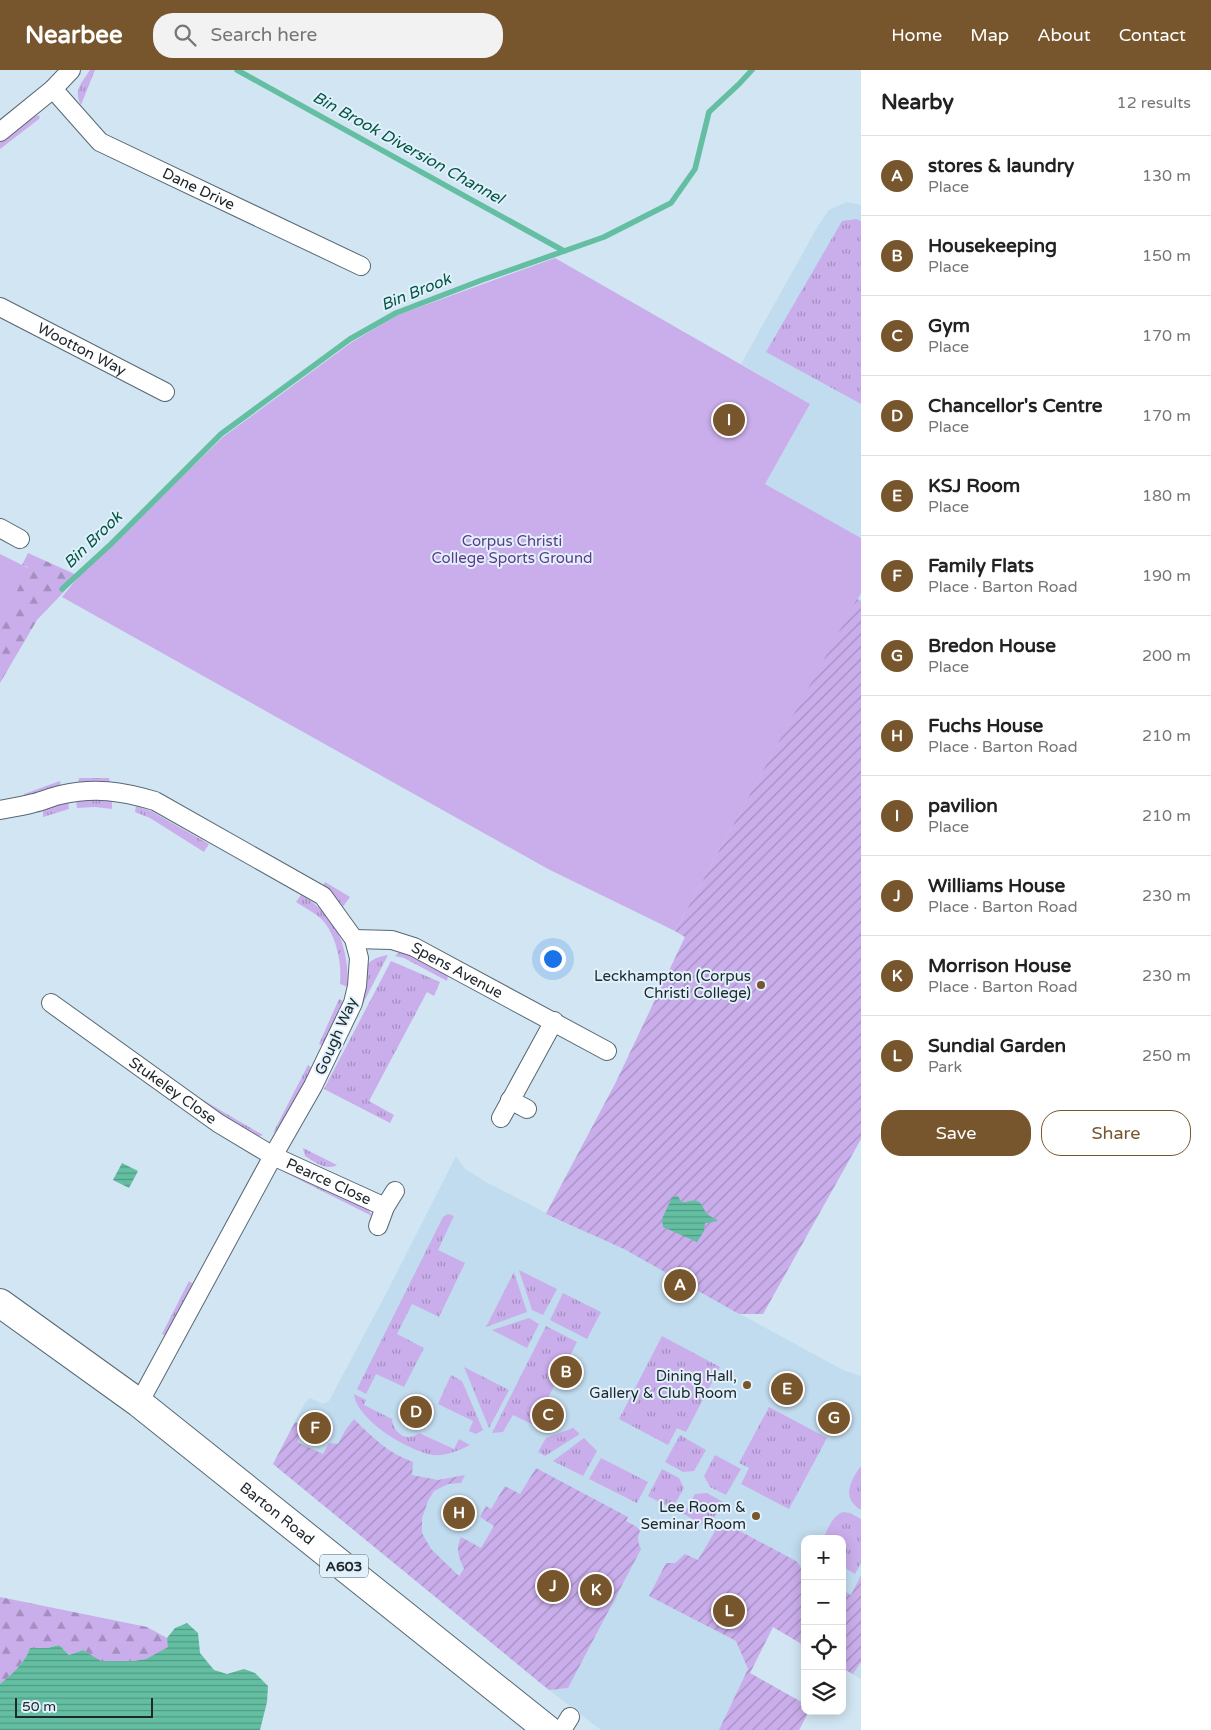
<!DOCTYPE html>
<meta charset="utf-8">
<style>
:root{--surface:#fff;--page:#f2f2f2;--text:#222;--muted:#767676;--line:#e0e0e0;--accent:#77562d}
body{margin:0;font-family:"Varela Round",sans-serif;background:var(--page);color:var(--text)}
.controls{position:absolute;right:15px;bottom:15px;display:grid;overflow:hidden;border-radius:10px;box-shadow:0 2px 12px #0003}
.controls button{width:45px;height:45px;display:grid;place-items:center;padding:0;border:0;border-bottom:1px solid var(--line);background:var(--surface);color:var(--text);font:25px sans-serif}
.scale{position:absolute;left:15px;bottom:12px;width:138px;box-sizing:border-box;padding-left:5px;border:2px solid #20282d;border-top:0;font-size:14px;line-height:18px;white-space:nowrap;color:#20282d;-webkit-text-stroke:4px #e1f1fc;paint-order:stroke}
.you{position:absolute;left:552px;top:888px;width:18px;height:18px;margin:-12px;border:4px solid #fff;border-radius:50%;background:#1a73e8;box-shadow:0 0 0 8px #1a73e833}
.badge{display:grid;place-items:center;width:32px;height:32px;border-radius:50%;background:var(--accent);color:#fff;font-size:16px;font-weight:700}
.pin{position:absolute;translate:-50% -50%;border:2px solid #fff;box-shadow:0 1px 5px #0006}
.list{margin:0;padding:0;list-style:none}
h2{display:flex;justify-content:space-between;align-items:center;height:65px;margin:0;padding:0 20px;font-size:21px}
h2 small{font-size:16px;font-weight:400;color:var(--muted)}
.list li{display:grid;grid-template-columns:32px 1fr auto;gap:15px;align-items:center;box-sizing:border-box;height:80px;padding:0 20px;border-top:1px solid var(--line)}
.list b{display:block;font-size:19px;white-space:nowrap}
.list p{margin:0;font-size:16px;white-space:nowrap;color:var(--muted)}
.list em{font-size:16px;font-style:normal;color:var(--muted)}
.actions{display:flex;gap:10px;padding:15px 20px}
.actions a{flex:1;padding:11px 0;border:1px solid var(--accent);border-radius:20px;text-align:center;font-size:18px;color:var(--accent)}
.actions .main{background:var(--accent);color:#fff}
.icon{flex:none;width:28px;height:28px;fill:none;stroke:currentColor;stroke-width:2;stroke-linecap:round;stroke-linejoin:round}
.map{position:relative;flex:none;width:861px;height:1660px;overflow:hidden}
header{display:flex;align-items:center;gap:30px;box-sizing:border-box;height:70px;padding:0 25px;background:var(--accent);color:#fff}
header strong{font-size:24px}
nav{display:flex;gap:28px;margin-inline-start:auto;font-size:18px}
.search{width:350px;height:45px;background:var(--page);display:flex;align-items:center;gap:12px;box-sizing:border-box;padding:0 18px;border-radius:20px;color:var(--muted);font-size:19px}
main{display:flex}
aside{flex:1;background:var(--surface)}
.map>svg:first-child{display:block}
.built{fill:#c1dcef}
.grass{fill:url(#grass-tufts)}
.forest{fill:url(#forest-firs)}
.park{fill:#caaeeb}
.garden{fill:url(#garden-furrows)}
.water{fill:url(#water-rules)}
.lines{fill:none;stroke-linecap:round;stroke-linejoin:round}
.stream{stroke:#63bea2;stroke-width:5.5}
.minor-casing{stroke:#576874;stroke-width:20}
.primary-casing{stroke:#576874;stroke-width:30}
.minor{stroke:#fff;stroke-width:18}
.primary{stroke:#fff;stroke-width:28}
.poi-dot{fill:#77562d;stroke:#e1f1fc;stroke-width:2}
.labels{text-anchor:middle;dominant-baseline:central;stroke-width:4;stroke-linejoin:round;paint-order:stroke}
.shield{fill:#e1f1fc;stroke:#5a646b;stroke-width:1}
.shield-label{font-size:14px;font-weight:bold;fill:#20282d}
.street-label{font-size:15px;fill:#20282d;stroke:#e1f1fc}
.park-label{font-size:15px;fill:#613987;stroke:#e1f1fc}
.poi-label{font-size:15px;fill:#20282d;stroke:#e1f1fc;text-anchor:end}
.water-label{font-size:16px;font-style:italic;fill:#045442;stroke:#e1f1fc}
</style>
<header>
<strong>Nearbee</strong>
<div class="search"><svg class="icon" aria-label="search" viewBox="0 0 24 24"><circle cx="10" cy="10" r="6"/><path d="M15 15l6 6"/></svg>Search here</div>
<nav><a>Home</a><a>Map</a><a>About</a><a>Contact</a></nav>
</header>
<main>
<div class="map">
<svg width="861" height="1660" viewBox="0 0 861 1660">
<defs>
<pattern id="grass-tufts" width="24" height="20" patternUnits="userSpaceOnUse" patternTransform="scale(1.25)"><rect width="24" height="20" fill="#caaeeb"/><path d="M3 7l-1-3M5 7V3M7 7l1-3M15 17l-1-3M17 17v-4M19 17l1-3" fill="none" stroke="#a48ebf"/></pattern>
<pattern id="forest-firs" width="22" height="20" patternUnits="userSpaceOnUse" patternTransform="scale(1.25)"><rect width="22" height="20" fill="#caaeeb"/><path d="M5 1l3.5 6h-7zM16 11l3.5 6h-7z" fill="#a48ebf"/></pattern>
<pattern id="garden-furrows" width="10" height="10" patternUnits="userSpaceOnUse" patternTransform="scale(1.25)"><rect width="10" height="10" fill="#caaeeb"/><path d="M-1 1l2-2M0 10L10 0M9 11l2-2" fill="none" stroke="#a48ebf"/></pattern>
<pattern id="water-rules" width="6" height="5" patternUnits="userSpaceOnUse" patternTransform="scale(1.25)"><rect width="6" height="5" fill="#63bea2"/><path d="M0 2.5h6" fill="none" stroke="#519a84"/></pattern>
</defs>
<rect width="100%" height="100%" fill="#d1e5f2"/>
<g class="built">
<polygon points="847,132 861,135 861,468 765,414 810,334 741,294 818,156 829,140"/>
<polygon points="861,523 861,1069 763,1244 740,1244 843,1300 861,1306 861,1609 842,1598 842,1469 805,1469 805,1576 773,1557 750,1603 805,1634 805,1641 809,1641 799,1660 601,1660 549,1620 273,1394 305,1333 310,1328 323,1334 329,1331 388,1220 456,1086 465,1099 486,1112 546,1143 616,1012 685,867 675,861"/>
</g>
<g class="grass">
<path d="M90,0H95L81,35C73,20 82,13 90,0Z"/>
<polygon points="34,45 40,46 39,49 0,79 0,71"/>
<polygon points="856,149 861,151 861,334 766,282 842,151"/>
<polygon points="79,708 109,708 110,714 78,714"/>
<polygon points="60,711 61,718 24,731 24,724"/>
<polygon points="96,728 112,729 112,739 95,737 77,738 76,730"/>
<polygon points="68,731 69,739 43,747 43,740"/>
<polygon points="136,736 151,741 209,774 204,782 150,748 135,742"/>
<polygon points="325,812 350,827 342,838 321,819"/>
<path d="M301,825C338,846 348,876 348,917L340,914C342,895 337,869 325,853C318,844 305,838 296,832Z"/>
<polygon points="398,883 408,883 448,906 447,911 404,888 395,886"/>
<path d="M388,885L354,951C357,941 361,931 363,921C366,899 361,890 388,885Z"/>
<polygon points="391,891 440,912 434,926 427,922 369,1031 394,1045 390,1053 324,1019"/>
<polygon points="339,929 345,932 323,976 319,974"/>
<polygon points="308,995 312,998 282,1056 273,1063"/>
<polygon points="196,1026 263,1065 257,1067 193,1032"/>
<path d="M303,1078L337,1095C326,1101 315,1092 305,1086Z"/>
<polygon points="293,1101 361,1133 368,1139 372,1146 284,1102"/>
<polygon points="448,1144 454,1146 438,1180 465,1193 439,1247 412,1234 397,1264 424,1278 404,1317 376,1304 366,1324 357,1319 443,1147"/>
<polygon points="519,1200 557,1219 543,1245 532,1240"/>
<polygon points="514,1202 527,1242 486,1257"/>
<polygon points="189,1211 193,1214 166,1266 162,1264"/>
<polygon points="563,1223 601,1242 587,1269 550,1250"/>
<polygon points="529,1248 539,1254 527,1278 492,1260"/>
<polygon points="546,1256 577,1272 534,1355 513,1345 503,1362 492,1363"/>
<polygon points="662,1266 720,1297 686,1362 677,1358 668,1375 619,1349"/>
<polygon points="464,1297 509,1320 489,1358"/>
<polygon points="451,1305 462,1311 483,1360 476,1364 469,1361 473,1351 438,1334"/>
<path d="M354,1324L366,1330L364,1335L392,1349C393,1363 407,1373 419,1363L454,1379L459,1369L470,1375C458,1381 447,1386 433,1385C409,1381 357,1351 354,1324Z"/>
<polygon points="769,1337 827,1368 789,1439 741,1414 749,1398 739,1393"/>
<polygon points="573,1358 580,1364 545,1386 538,1382 546,1368"/>
<polygon points="680,1365 706,1380 694,1401 683,1402 665,1392"/>
<polygon points="584,1368 597,1381 583,1406 553,1391"/>
<polygon points="715,1385 741,1399 726,1425 710,1417 704,1406"/>
<polygon points="601,1388 648,1412 637,1433 589,1409"/>
<path d="M861,1396V1440C841,1428 850,1411 861,1396Z"/>
<polygon points="662,1399 679,1408 684,1418 672,1439 648,1426"/>
<polygon points="707,1423 723,1432 708,1458 684,1444 695,1424"/>
<path d="M843,1442L850,1443L861,1449V1493L855,1504L842,1496V1469H823C828,1459 832,1446 843,1442Z"/>
</g>
<g class="forest">
<polygon points="28,483 79,506 37,550 0,613 0,525 28,497 22,495"/>
<path d="M0,1527L147,1557L167,1568L169,1577L146,1589L136,1591H100L83,1580L69,1585L59,1575L48,1578H30C25,1593 12,1604 0,1614Z"/>
</g>
<g class="park">
<polygon points="555,188 810,334 765,414 861,468 861,523 675,861 548,799 62,527 79,506 223,367 352,272 398,245"/>
<polygon points="0,484 28,498 7,542 0,538"/>
</g>
<g class="garden">
<polygon points="857,529 861,531 861,1069 763,1244 739,1244 624,1179 546,1144 616,1012 685,867 675,861"/>
<path d="M354,1349C373,1368 388,1383 413,1392L412,1405L438,1410L465,1405L461,1413L448,1414L434,1421L428,1431L422,1448V1463L431,1479L459,1506L464,1499C459,1487 455,1480 461,1467L481,1478L494,1456L480,1447L486,1436L491,1439L505,1416L520,1424L536,1398L628,1447L626,1451L637,1457L640,1461C637,1468 638,1473 641,1479L568,1618L549,1620L273,1394L295,1352L304,1357L297,1372L323,1384L329,1373L338,1374L346,1359Z"/>
<polygon points="721,1451 796,1491 801,1497 805,1499 805,1576 773,1557 750,1603 805,1634 805,1641 809,1641 799,1660 719,1660 748,1599 736,1571 649,1526 666,1493 675,1493 685,1484 698,1490"/>
<polygon points="861,1505 861,1592 853,1604 842,1598 842,1520 851,1525"/>
</g>
<g class="water">
<polygon points="122,1093 138,1101 129,1118 113,1110"/>
<path d="M678,1126L681,1132C687,1133 691,1129 697,1131C702,1133 702,1136 705,1141C707,1145 714,1148 718,1151L705,1153L704,1161L697,1172L663,1157L662,1149L672,1127Z"/>
<path d="M187,1553L198,1563L200,1583L214,1600L227,1604L244,1599L255,1603L268,1616L267,1632L260,1660H0V1614C12,1604 25,1593 30,1578H48L59,1575L69,1585L83,1580L101,1591H134L146,1589L168,1577L167,1568L175,1558Z"/>
</g>
<g class="lines">
<g class="stream">
<polyline points="237,0 564,181"/>
<polyline points="62,519 111,474 221,364 350,269 396,243 482,210 604,167 671,133 695,99 709,42 739,14 752,0"/>
</g>
<defs>
<g id="minor">
<path id="s1" d="M53,19L100,72L361,196"/>
<polyline points="0,62 53,19 71,0"/>
<path id="s2" d="M0,237L165,322"/>
<polyline points="0,458 20,469"/>
<path d="M0,740C11,738 23,736 34,733C43,731 51,727 60,725C95,717 121,721 155,731L323,826L354,869L359,888L357,916L353,933L313,1016L273,1086L139,1333"/>
<path id="s3" d="M354,869L392,870L414,877L607,981"/>
<path id="s4" d="M51,933L218,1053L273,1086L385,1137"/>
<polyline points="510,1030 527,1039"/>
<polyline points="501,1048 554,951"/>
<polyline points="378,1156 385,1137 395,1121"/>
<polyline points="562,1660 570,1647"/>
</g>
<g id="primary">
<path id="s5" d="M0,1233L139,1333L548,1660"/>
</g>
</defs>
<use href="#minor" class="minor-casing"/>
<use href="#primary" class="primary-casing"/>
<use href="#minor" class="minor"/>
<use href="#primary" class="primary"/>
</g>
<g class="poi-dot">
<circle cx="761" cy="915" r="5"/>
<circle cx="747" cy="1315" r="5"/>
<circle cx="756" cy="1446" r="5"/>
</g>
<g class="labels">
<rect class="shield" x="320" y="1484.5" width="48" height="23" rx="4"/>
<g class="shield-label">
<text x="344" y="1496">A603</text>
</g>
<g class="street-label">
<text stroke="none"><textPath href="#s1" startOffset="180">Dane Drive</textPath></text>
<text stroke="none"><textPath href="#s2" startOffset="92">Wootton Way</textPath></text>
<text stroke="none"><textPath href="#s3" startOffset="110">Spens Avenue</textPath></text>
<text transform="translate(336 966) rotate(-66)">Gough Way</text>
<text stroke="none"><textPath href="#s4" startOffset="150">Stukeley Close</textPath></text>
<text stroke="none"><textPath href="#s4" startOffset="331">Pearce Close</textPath></text>
<text stroke="none"><textPath href="#s5" startOffset="348">Barton Road</textPath></text>
</g>
<g class="park-label">
<text x="512" y="471">Corpus Christi<tspan x="512" dy="17">College Sports Ground</tspan></text>
</g>
<g class="poi-label">
<text x="751" y="906">Leckhampton (Corpus<tspan x="751" dy="17">Christi College)</tspan></text>
<text x="737" y="1306">Dining Hall,<tspan x="737" dy="17">Gallery &amp; Club Room</tspan></text>
<text x="746" y="1437">Lee Room &amp;<tspan x="746" dy="17">Seminar Room</tspan></text>
</g>
<g class="water-label">
<text transform="translate(408 78) rotate(29)">Bin Brook Diversion Channel</text>
<text transform="translate(416 222) rotate(-22)">Bin Brook</text>
<text transform="translate(93 470) rotate(-44)">Bin Brook</text>
</g>
</g>
</svg>
<div class="controls">
<button>+</button>
<button>−</button>
<button><svg class="icon" aria-label="locate" viewBox="0 0 24 24"><circle cx="12" cy="12" r="6"/><path d="M12 2v4M12 18v4M2 12h4M18 12h4"/></svg></button>
<button><svg class="icon" aria-label="layers" viewBox="0 0 24 24"><path d="M12 4l9 5-9 5-9-5zM3 14l9 5 9-5"/></svg></button>
</div>
<div class="scale">50 m</div>
<div class="you"></div>
<div class="pin badge" style="left:680px;top:1215px">A</div>
<div class="pin badge" style="left:566px;top:1302px">B</div>
<div class="pin badge" style="left:548px;top:1345px">C</div>
<div class="pin badge" style="left:416px;top:1342px">D</div>
<div class="pin badge" style="left:787px;top:1319px">E</div>
<div class="pin badge" style="left:315px;top:1358px">F</div>
<div class="pin badge" style="left:834px;top:1348px">G</div>
<div class="pin badge" style="left:459px;top:1443px">H</div>
<div class="pin badge" style="left:729px;top:350px">I</div>
<div class="pin badge" style="left:553px;top:1516px">J</div>
<div class="pin badge" style="left:596px;top:1520px">K</div>
<div class="pin badge" style="left:729px;top:1541px">L</div>
</div>
<aside>
<h2>Nearby<small>12 results</small></h2>
<ul class="list">
<li><span class="badge">A</span><div><b>stores &amp; laundry</b><p>Place</p></div><em>130 m</em></li>
<li><span class="badge">B</span><div><b>Housekeeping</b><p>Place</p></div><em>150 m</em></li>
<li><span class="badge">C</span><div><b>Gym</b><p>Place</p></div><em>170 m</em></li>
<li><span class="badge">D</span><div><b>Chancellor's Centre</b><p>Place</p></div><em>170 m</em></li>
<li><span class="badge">E</span><div><b>KSJ Room</b><p>Place</p></div><em>180 m</em></li>
<li><span class="badge">F</span><div><b>Family Flats</b><p>Place · Barton Road</p></div><em>190 m</em></li>
<li><span class="badge">G</span><div><b>Bredon House</b><p>Place</p></div><em>200 m</em></li>
<li><span class="badge">H</span><div><b>Fuchs House</b><p>Place · Barton Road</p></div><em>210 m</em></li>
<li><span class="badge">I</span><div><b>pavilion</b><p>Place</p></div><em>210 m</em></li>
<li><span class="badge">J</span><div><b>Williams House</b><p>Place · Barton Road</p></div><em>230 m</em></li>
<li><span class="badge">K</span><div><b>Morrison House</b><p>Place · Barton Road</p></div><em>230 m</em></li>
<li><span class="badge">L</span><div><b>Sundial Garden</b><p>Park</p></div><em>250 m</em></li>
</ul>
<div class="actions"><a class="main">Save</a><a>Share</a></div>
</aside>
</main>
